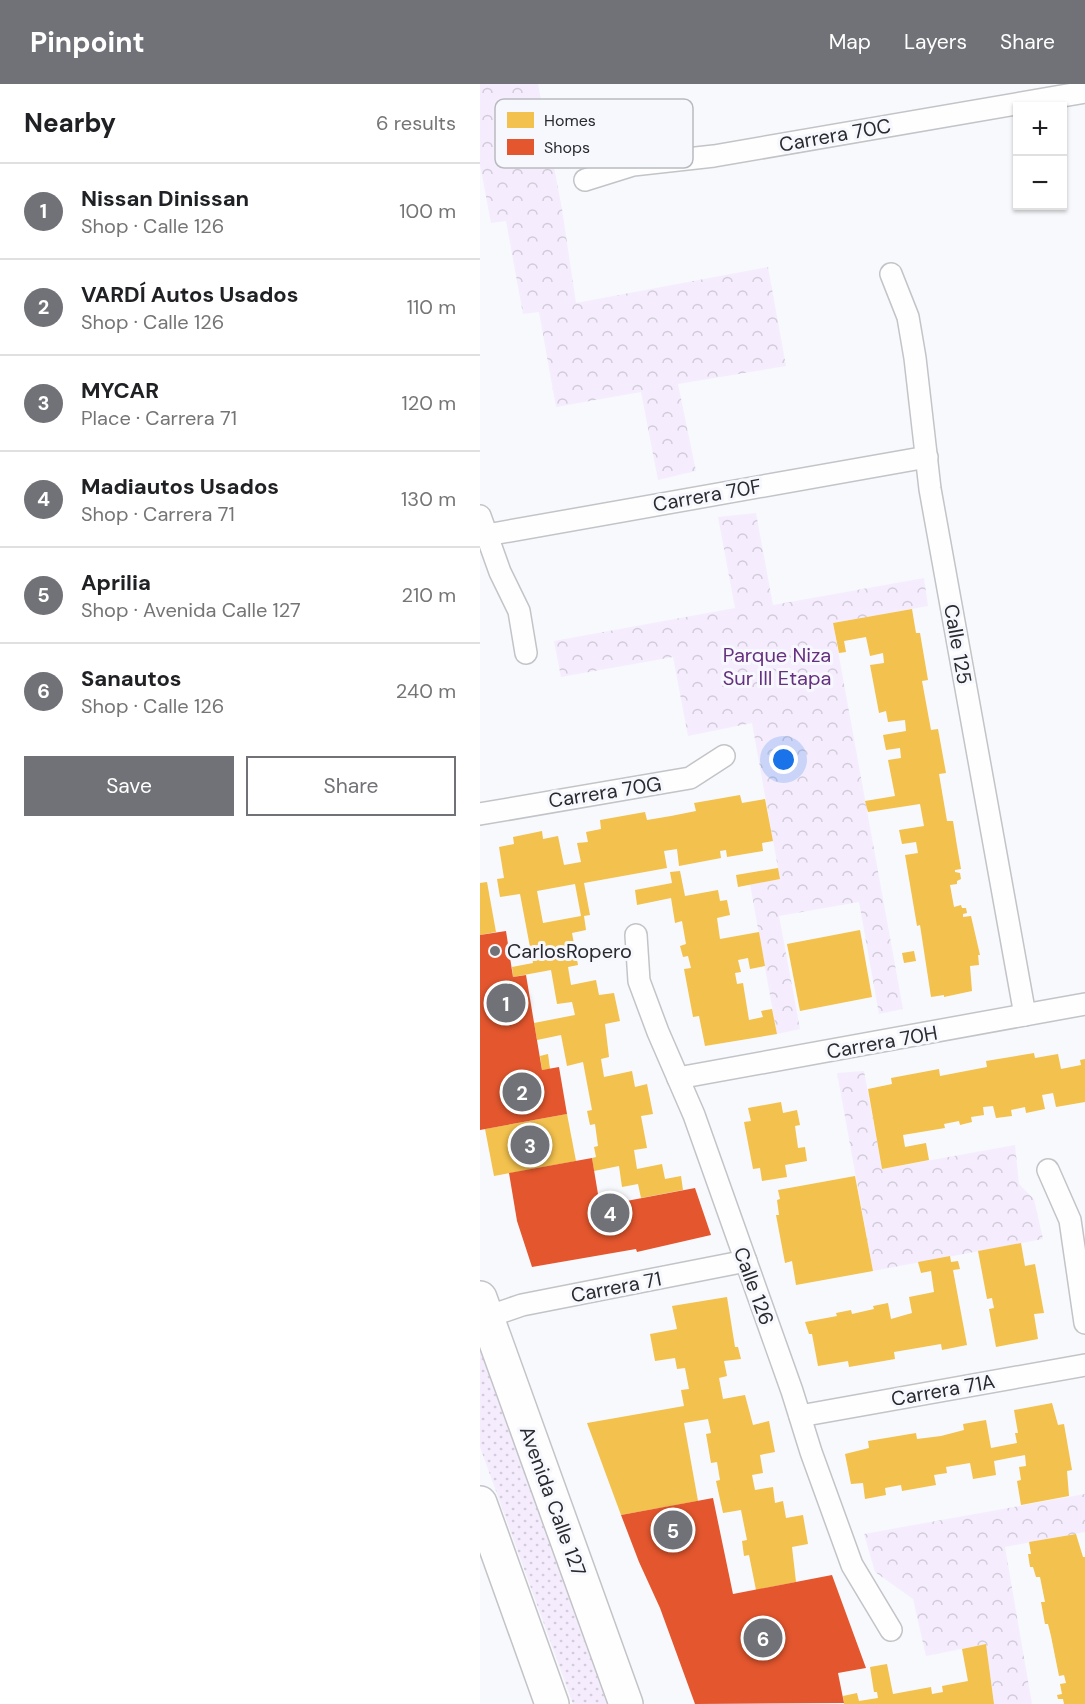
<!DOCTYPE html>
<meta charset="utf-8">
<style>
:root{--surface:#fff;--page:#f2f2f2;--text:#202124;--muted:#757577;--line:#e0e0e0;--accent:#717277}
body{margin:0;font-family:"DM Sans",sans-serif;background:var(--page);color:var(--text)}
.controls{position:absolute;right:18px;top:18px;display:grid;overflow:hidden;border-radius:0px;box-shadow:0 2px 4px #0004}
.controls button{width:54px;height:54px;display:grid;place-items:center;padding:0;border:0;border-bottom:2px solid var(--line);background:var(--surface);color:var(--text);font:30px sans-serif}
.you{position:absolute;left:304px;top:676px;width:21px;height:21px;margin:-15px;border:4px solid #fff;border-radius:50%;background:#1a73e8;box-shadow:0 0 0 9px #1a73e833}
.badge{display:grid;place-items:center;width:39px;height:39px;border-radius:50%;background:var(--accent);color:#fff;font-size:20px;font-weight:700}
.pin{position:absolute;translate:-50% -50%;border:3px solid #fff;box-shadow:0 2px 6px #0006}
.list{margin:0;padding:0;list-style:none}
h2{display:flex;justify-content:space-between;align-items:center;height:78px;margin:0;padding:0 24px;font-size:26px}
h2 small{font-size:20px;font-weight:400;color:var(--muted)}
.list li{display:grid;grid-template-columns:39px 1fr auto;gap:18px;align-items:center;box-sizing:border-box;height:96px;padding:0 24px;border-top:2px solid var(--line)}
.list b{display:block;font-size:22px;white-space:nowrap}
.list p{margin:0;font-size:20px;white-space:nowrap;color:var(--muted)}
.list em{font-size:20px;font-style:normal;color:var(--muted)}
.actions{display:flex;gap:12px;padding:18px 24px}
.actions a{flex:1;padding:14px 0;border:2px solid var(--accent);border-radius:0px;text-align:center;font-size:21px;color:var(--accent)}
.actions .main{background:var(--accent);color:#fff}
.map{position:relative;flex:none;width:605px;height:1620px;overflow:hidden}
header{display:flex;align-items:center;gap:36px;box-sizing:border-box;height:84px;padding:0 30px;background:var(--accent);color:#fff}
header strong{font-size:28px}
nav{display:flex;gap:33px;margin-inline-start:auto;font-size:21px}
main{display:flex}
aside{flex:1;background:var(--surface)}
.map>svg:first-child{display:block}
.grass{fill:url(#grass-dots)}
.park{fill:url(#park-crowns)}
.homes{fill:#f2c14e;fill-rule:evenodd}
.shops{fill:#e4572e}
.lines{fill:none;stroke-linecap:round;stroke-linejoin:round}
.minor-casing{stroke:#c3c4c7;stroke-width:24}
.primary-casing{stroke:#c3c4c7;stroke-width:36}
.minor{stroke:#fefeff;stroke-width:21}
.primary{stroke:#fefeff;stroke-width:33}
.poi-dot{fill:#717277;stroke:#f7f8fd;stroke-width:2}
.labels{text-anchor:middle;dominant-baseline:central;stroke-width:6;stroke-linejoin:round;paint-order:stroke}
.street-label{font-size:20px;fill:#292a2f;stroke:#f7f8fd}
.park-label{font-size:20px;fill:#64307f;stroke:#f7f8fd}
.poi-label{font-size:20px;fill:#292a2f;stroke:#f7f8fd;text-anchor:start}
.key{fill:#f7f8fd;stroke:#b9babf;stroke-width:1.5}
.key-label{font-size:16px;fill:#292a2f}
</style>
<header>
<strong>Pinpoint</strong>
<nav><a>Map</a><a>Layers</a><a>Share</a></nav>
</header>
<main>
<aside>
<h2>Nearby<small>6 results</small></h2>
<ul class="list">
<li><span class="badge">1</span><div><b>Nissan Dinissan</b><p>Shop · Calle 126</p></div><em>100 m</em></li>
<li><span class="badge">2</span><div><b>VARDÍ Autos Usados</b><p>Shop · Calle 126</p></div><em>110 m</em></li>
<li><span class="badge">3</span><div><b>MYCAR</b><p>Place · Carrera 71</p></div><em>120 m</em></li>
<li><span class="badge">4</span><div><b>Madiautos Usados</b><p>Shop · Carrera 71</p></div><em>130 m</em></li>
<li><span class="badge">5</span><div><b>Aprilia</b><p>Shop · Avenida Calle 127</p></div><em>210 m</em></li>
<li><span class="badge">6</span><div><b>Sanautos</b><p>Shop · Calle 126</p></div><em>240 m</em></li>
</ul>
<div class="actions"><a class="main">Save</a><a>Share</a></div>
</aside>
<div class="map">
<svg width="605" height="1620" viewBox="0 0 605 1620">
<defs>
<pattern id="grass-dots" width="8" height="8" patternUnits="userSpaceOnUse" patternTransform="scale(1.5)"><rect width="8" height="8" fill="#f5edfd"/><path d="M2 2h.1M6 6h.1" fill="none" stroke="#d2cbd9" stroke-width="1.8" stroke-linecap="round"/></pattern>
<pattern id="park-crowns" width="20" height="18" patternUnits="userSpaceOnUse" patternTransform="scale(1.5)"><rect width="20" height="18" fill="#f5edfd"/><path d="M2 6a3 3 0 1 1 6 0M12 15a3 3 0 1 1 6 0" fill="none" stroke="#d2cbd9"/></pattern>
</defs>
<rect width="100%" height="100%" fill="#f8f9fc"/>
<polygon class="grass" points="0,1265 9,1291 127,1620 93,1620 0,1363"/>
<g class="park">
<polygon points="0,0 58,0 82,125 96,219 288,183 306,282 198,300 216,387 178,396 161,308 76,323 59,228 43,230 26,137 11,139 0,81"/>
<polygon points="276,429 293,521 444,494 448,522 353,539 423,925 399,930 379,818 299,832 320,945 297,950 270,800 300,795 272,639 208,652 193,573 81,593 74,557 255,524 238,433"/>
<polygon points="384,987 402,1085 535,1061 539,1100 554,1115 563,1155 393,1187 357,989"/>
<polygon points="605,1410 605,1448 525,1463 552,1620 514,1620 506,1560 446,1572 433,1515 395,1488 384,1450"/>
</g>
<g class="homes">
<polygon points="432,525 436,549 440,549 448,596 442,597 451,646 458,645 466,689 459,690 467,737 473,737 477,762 481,785 475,786 475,788 480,789 481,795 477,797 477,800 470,801 474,823 481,821 482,824 486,824 487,829 483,830 483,833 491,832 500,871 498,871 499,881 490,882 492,907 464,913 464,911 451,913 440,841 437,842 425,771 438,769 436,758 422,760 419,746 444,742 440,720 388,728 385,717 415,712 408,676 421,674 420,664 406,666 403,651 426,647 425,636 408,638 406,627 399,629 390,581 404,579 403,569 390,572 386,553 364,557 366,568 359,569 353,539"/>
<path d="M260,711L262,719L285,715L293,757L282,759L283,767L247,773L246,766L240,767L241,774L199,782L197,765L184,767L187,784L104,799L110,831L104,832L106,846L92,849L98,881L88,883L91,901L116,896L119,911L134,909L140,937L125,940L129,973L121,975L124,993L152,987L155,1003L167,1000L173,1030L161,1032L167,1064L154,1066L157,1085L182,1080L185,1095L201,1092L203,1106L161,1114L158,1100L142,1103L139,1082L114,1087L112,1074L116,1073L114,1063L118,1062L115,1040L110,1041L107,1027L112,1026L103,978L87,982L81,951L57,956L54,939L95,931L92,918L77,920L71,886L33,893L32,883L53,879L40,810L20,813L17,795L24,794L19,763L34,760L33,753L62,747L63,755L78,752L84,781L101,778L97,759L108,758L106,748L121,745L120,736L165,728L167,736L191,732L216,727L214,719ZM95,800L101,832L63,839L57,807Z"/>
<polygon points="298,784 300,795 258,803 256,791"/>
<polygon points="200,787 205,812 238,806 240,817 247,816 250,831 237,834 240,855 279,848 285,882 270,885 268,874 258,876 261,888 255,889 257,900 263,899 269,936 283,933 281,927 292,925 297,950 225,962 219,932 213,933 204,885 211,884 208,872 203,873 200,862 206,860 202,837 195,839 191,814 157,821 155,806 192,799 190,788"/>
<polygon points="7,798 16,848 0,851 0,799"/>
<polygon points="380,846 392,913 320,927 307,860"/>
<polygon points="434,867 436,877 424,879 422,869"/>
<polygon points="554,969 555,974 578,970 581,985 601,981 600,976 605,975 605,1018 576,1023 573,1009 562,1011 565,1025 546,1029 545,1023 531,1026 532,1032 516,1034 513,1022 503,1023 504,1031 491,1033 492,1038 480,1041 479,1037 464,1040 465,1044 423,1051 425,1063 446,1059 449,1076 402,1085 388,1005 412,1000 411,994 459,985 460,992 507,983 506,977"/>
<polygon points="68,970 70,985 62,986 60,972"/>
<polygon points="301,1018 303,1029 317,1026 320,1041 315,1042 318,1064 325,1063 327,1077 305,1081 307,1093 282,1097 280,1084 273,1085 264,1038 271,1037 268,1024"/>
<polygon points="87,1030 96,1077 14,1092 5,1045"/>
<polygon points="375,1092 393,1187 316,1201 312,1177 305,1179 296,1131 299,1131 297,1116 300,1115 298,1106"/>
<polygon points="541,1159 545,1182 555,1180 564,1229 554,1230 558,1255 516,1263 509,1225 514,1224 512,1214 507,1215 498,1167"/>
<polygon points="470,1172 471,1178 478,1177 480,1185 473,1186 487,1261 462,1266 461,1260 414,1268 415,1275 369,1283 368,1277 338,1282 332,1250 329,1250 325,1238 357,1232 356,1229 371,1226 372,1230 394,1225 393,1222 408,1219 411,1235 432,1229 429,1213 454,1208 451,1187 441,1189 438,1178"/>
<polygon points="247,1213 255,1263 258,1263 261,1275 244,1277 247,1292 239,1294 243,1315 265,1311 273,1341 289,1337 295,1368 280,1371 283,1389 272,1391 275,1406 293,1403 295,1419 303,1417 306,1434 323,1431 328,1460 312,1463 316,1498 276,1506 269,1471 264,1472 262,1457 267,1456 261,1426 243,1429 236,1397 240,1396 237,1378 231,1379 226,1350 231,1349 228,1335 204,1339 218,1417 141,1431 107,1339 204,1322 201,1306 209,1305 205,1284 197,1285 195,1274 175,1277 170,1250 197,1245 192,1222"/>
<polygon points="572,1319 578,1341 584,1340 592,1386 587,1387 589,1412 541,1421 537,1397 541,1396 539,1383 546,1382 545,1371 514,1377 516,1391 493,1395 490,1379 466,1383 467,1389 454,1391 456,1401 422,1407 421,1401 405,1404 406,1411 385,1415 383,1399 371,1400 365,1370 389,1364 388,1357 436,1349 437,1355 461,1352 484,1346 483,1340 506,1336 511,1364 537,1359 535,1349 538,1349 534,1326"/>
<polygon points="596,1450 603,1473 605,1473 605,1620 584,1620 583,1615 578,1615 577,1611 582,1610 580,1600 586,1599 584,1591 579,1592 571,1552 568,1540 565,1540 561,1518 565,1518 560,1493 556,1493 553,1483 550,1483 548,1470 551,1470 549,1458"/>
<polygon points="506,1560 514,1620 364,1620 363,1612 377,1609 379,1617 398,1614 397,1608 394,1608 390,1583 407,1580 413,1610 451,1603 452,1610 463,1608 462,1602 488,1597 482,1565"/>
</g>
<g class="shops">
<polygon points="26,847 33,893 46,891 62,986 79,983 87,1030 0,1046 0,851"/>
<polygon points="112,1074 120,1122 215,1104 231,1151 157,1168 156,1165 52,1183 37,1137 29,1089"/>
<polygon points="233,1414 253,1510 352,1491 386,1584 358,1589 364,1619 215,1620 180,1524 159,1478 141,1431"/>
</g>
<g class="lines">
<defs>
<g id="minor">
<polyline points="105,96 153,81 234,72 605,8"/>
<polyline points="411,190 428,233 435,274 450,405 545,931"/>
<polyline points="0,432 20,488 39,527 46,569"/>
<polyline points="7,451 447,373"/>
<polyline points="0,730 210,694 244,672"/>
<polyline points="156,851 159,897 178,948 214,1031 312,1307 331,1368 372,1481 411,1546"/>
<polyline points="198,994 605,920"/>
<polyline points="568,1086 590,1136 605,1239"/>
<polyline points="7,1233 42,1221 266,1177"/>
<polyline points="320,1332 605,1281"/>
</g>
<g id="primary">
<polyline points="0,1214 146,1620"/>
<polyline points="0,1419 72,1620"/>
</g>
</defs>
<use href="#minor" class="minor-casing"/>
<use href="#primary" class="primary-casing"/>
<use href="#minor" class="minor"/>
<use href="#primary" class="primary"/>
</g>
<circle class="poi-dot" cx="15" cy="867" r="6"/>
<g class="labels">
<g class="street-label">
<text transform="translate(355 51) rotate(-10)">Carrera 70C</text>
<text transform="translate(227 411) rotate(-10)">Carrera 70F</text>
<text transform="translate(478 560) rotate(80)">Calle 125</text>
<text transform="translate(125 708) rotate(-9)">Carrera 70G</text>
<text transform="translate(402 958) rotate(-10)">Carrera 70H</text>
<text transform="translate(274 1202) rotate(70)">Calle 126</text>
<text transform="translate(136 1203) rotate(-11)">Carrera 71</text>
<text transform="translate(463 1306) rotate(-10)">Carrera 71A</text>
<text transform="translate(73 1417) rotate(70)">Avenida Calle 127</text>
</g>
<g class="park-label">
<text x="297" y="571">Parque Niza<tspan x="297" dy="23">Sur III Etapa</tspan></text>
</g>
<g class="poi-label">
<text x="27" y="867">CarlosRopero</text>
</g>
</g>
<rect x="15" y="15" width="198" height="69" rx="9" class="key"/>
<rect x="27" y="28" width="27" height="16" fill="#f2c14e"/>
<rect x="27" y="55" width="27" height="16" fill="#e4572e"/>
<g class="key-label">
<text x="64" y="42">Homes</text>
<text x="64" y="69">Shops</text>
</g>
</svg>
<div class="controls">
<button>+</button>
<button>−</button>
</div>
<div class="you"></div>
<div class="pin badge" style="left:26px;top:919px">1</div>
<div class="pin badge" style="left:42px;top:1008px">2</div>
<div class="pin badge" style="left:50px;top:1061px">3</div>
<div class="pin badge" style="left:130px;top:1129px">4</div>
<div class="pin badge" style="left:193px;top:1446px">5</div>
<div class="pin badge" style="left:283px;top:1554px">6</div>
</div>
</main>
